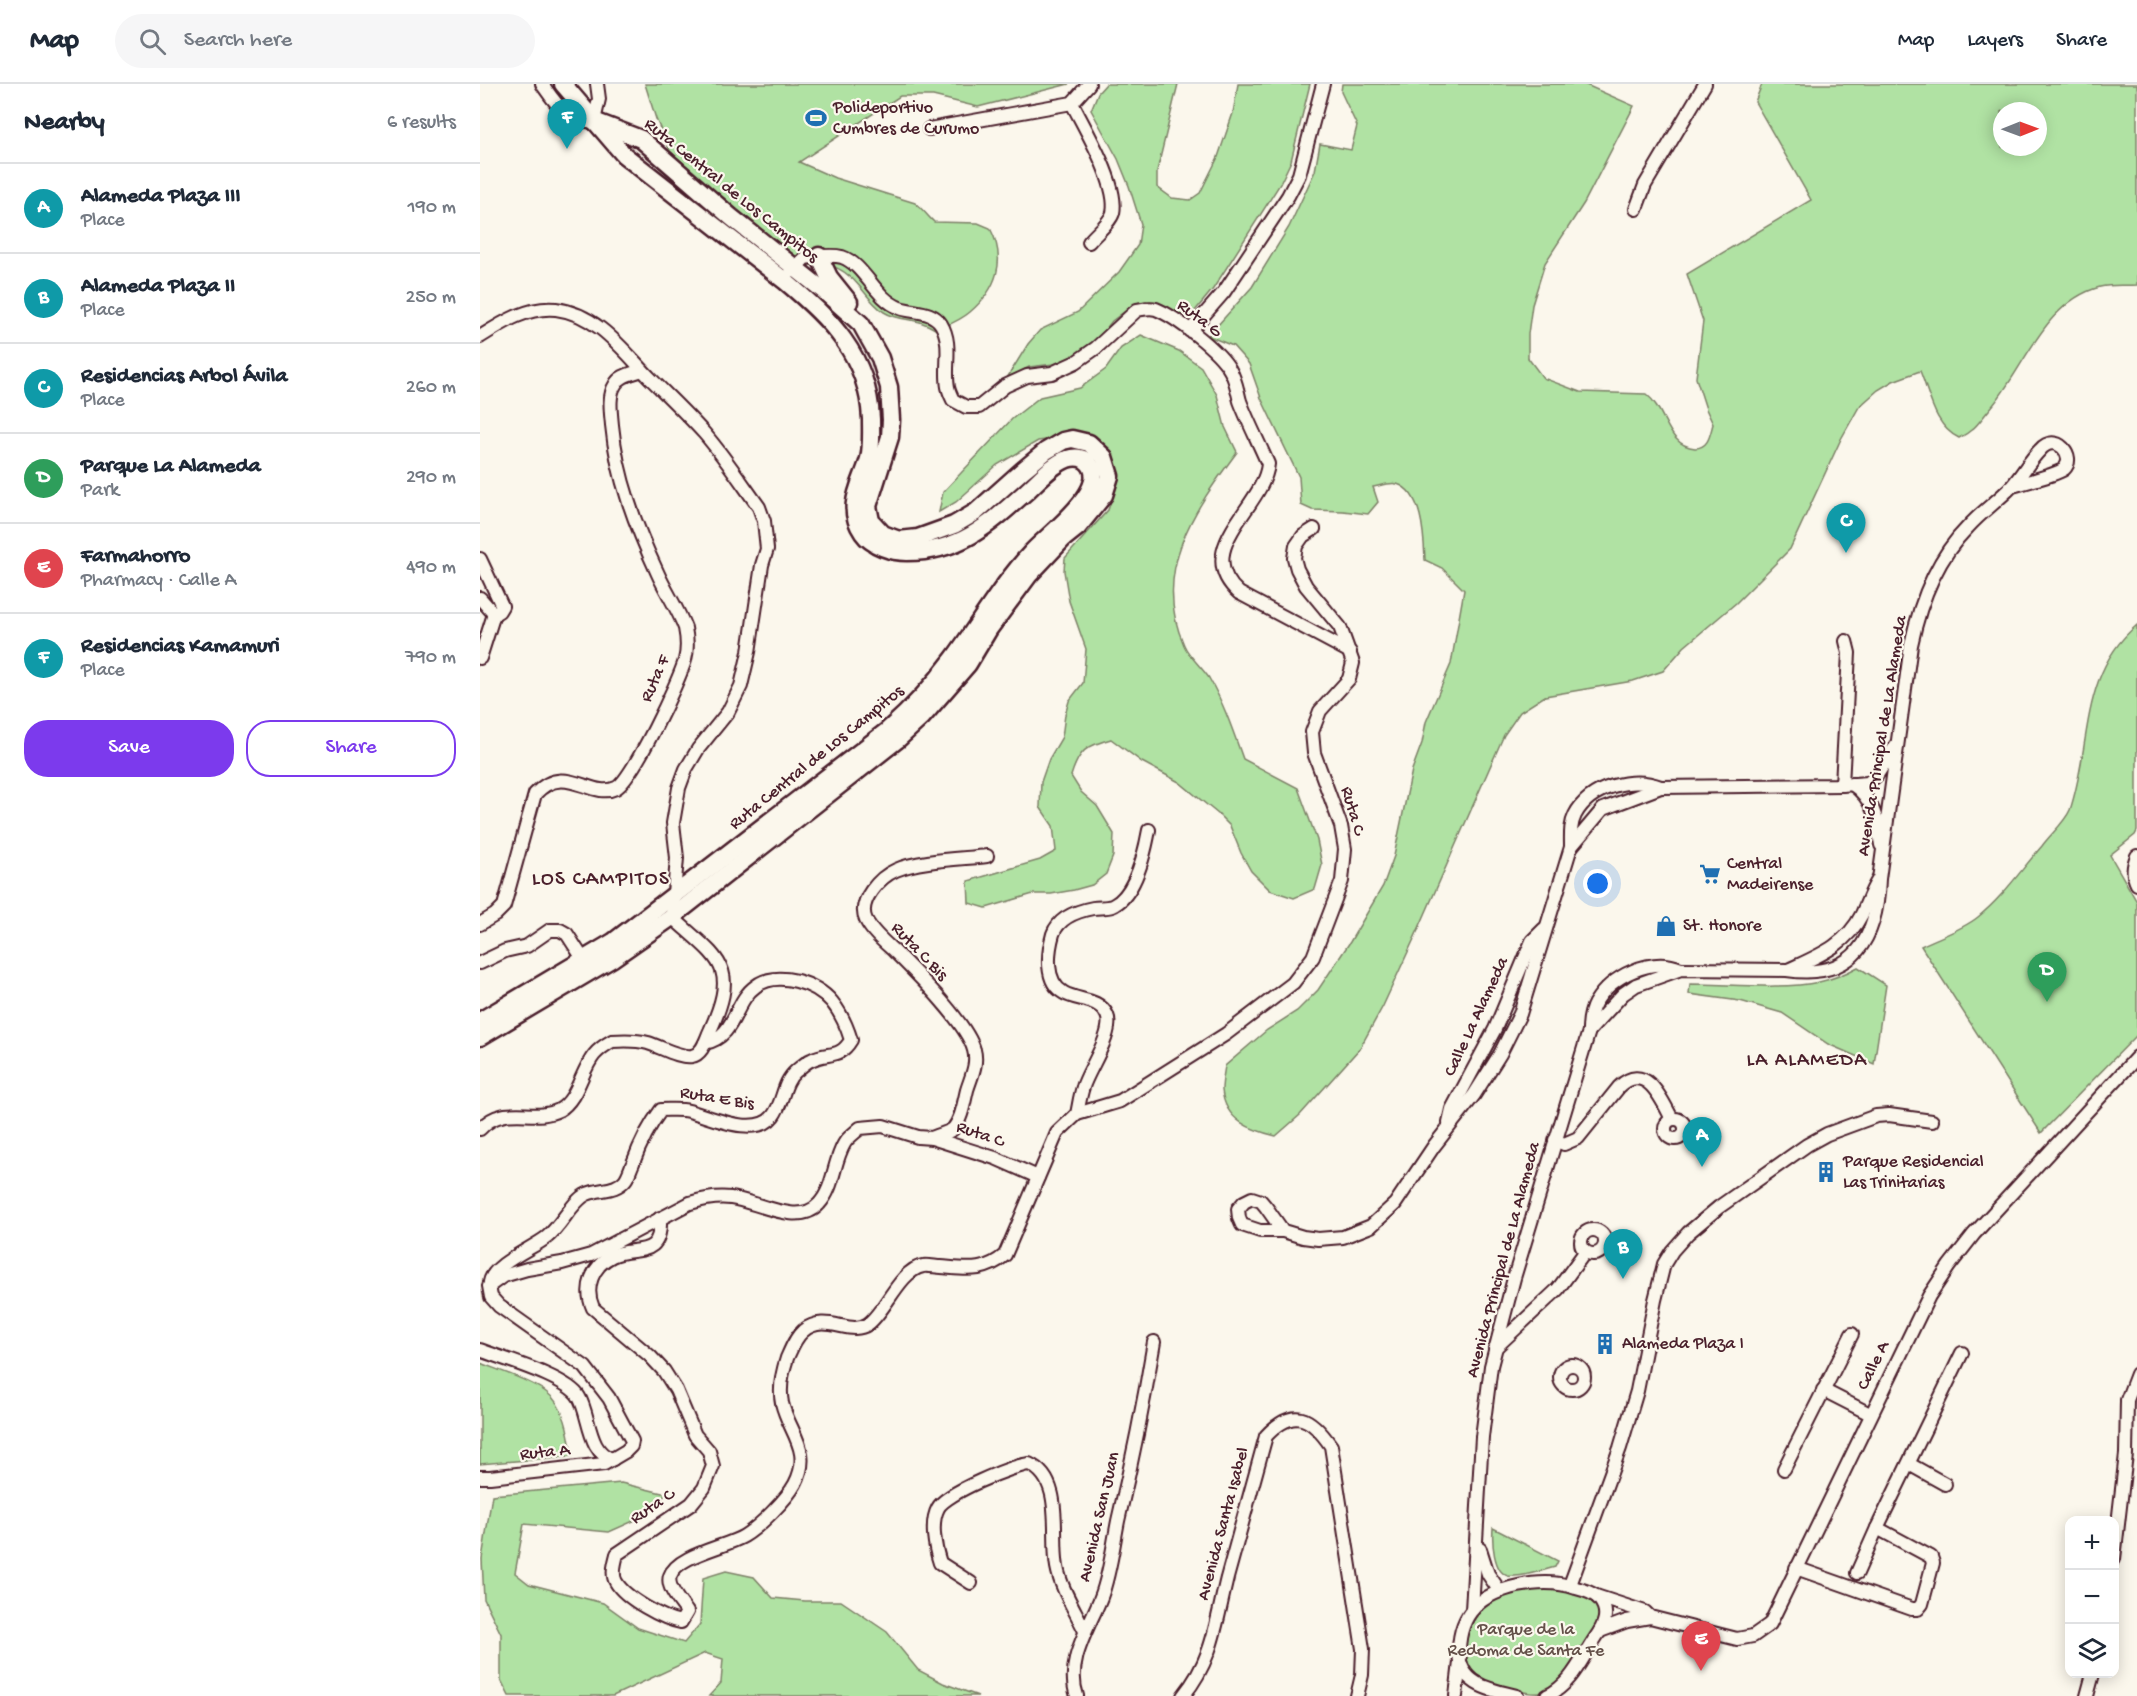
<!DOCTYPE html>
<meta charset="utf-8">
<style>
:root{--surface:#fff;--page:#f6f6f7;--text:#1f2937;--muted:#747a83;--line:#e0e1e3;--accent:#7c3aed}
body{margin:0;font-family:"Gochi Hand",sans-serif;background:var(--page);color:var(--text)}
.controls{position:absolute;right:18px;bottom:18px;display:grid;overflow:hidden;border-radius:12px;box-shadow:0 3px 15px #0003}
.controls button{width:54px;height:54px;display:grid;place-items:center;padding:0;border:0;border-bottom:2px solid var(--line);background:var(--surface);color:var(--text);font:30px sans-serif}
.compass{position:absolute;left:1513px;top:18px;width:54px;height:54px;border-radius:50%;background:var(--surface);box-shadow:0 3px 15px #0003;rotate:89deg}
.you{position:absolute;left:1118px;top:800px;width:21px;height:21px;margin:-15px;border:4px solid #fff;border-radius:50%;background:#1a73e8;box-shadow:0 0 0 9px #1a73e833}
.badge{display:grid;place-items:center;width:39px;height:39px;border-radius:50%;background:var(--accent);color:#fff;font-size:20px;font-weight:700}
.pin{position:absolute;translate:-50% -50px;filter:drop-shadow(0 2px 3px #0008)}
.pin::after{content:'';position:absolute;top:32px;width:21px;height:18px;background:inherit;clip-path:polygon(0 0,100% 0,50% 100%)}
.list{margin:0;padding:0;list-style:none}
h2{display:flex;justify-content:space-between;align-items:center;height:78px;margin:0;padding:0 24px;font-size:26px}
h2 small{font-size:20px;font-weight:400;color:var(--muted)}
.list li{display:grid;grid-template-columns:39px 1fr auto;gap:18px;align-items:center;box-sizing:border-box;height:90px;padding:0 24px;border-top:2px solid var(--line)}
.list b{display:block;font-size:22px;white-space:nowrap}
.list p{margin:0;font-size:20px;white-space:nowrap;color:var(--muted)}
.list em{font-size:20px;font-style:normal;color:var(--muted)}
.actions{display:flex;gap:12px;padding:18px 24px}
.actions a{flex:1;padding:14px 0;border:2px solid var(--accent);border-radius:24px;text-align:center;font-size:21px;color:var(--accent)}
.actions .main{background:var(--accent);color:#fff}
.icon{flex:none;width:33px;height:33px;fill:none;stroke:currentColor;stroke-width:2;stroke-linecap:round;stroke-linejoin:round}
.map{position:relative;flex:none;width:1657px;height:1612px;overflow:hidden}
header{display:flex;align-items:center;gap:36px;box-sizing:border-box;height:84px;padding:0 30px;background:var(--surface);border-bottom:2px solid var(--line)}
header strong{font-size:28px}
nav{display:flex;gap:33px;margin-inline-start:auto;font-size:21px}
.search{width:420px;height:54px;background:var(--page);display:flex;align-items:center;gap:15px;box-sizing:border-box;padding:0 21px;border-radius:33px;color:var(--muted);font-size:22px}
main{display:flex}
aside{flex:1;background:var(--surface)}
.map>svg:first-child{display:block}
.green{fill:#b0e2a3;stroke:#7d8067;stroke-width:1.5;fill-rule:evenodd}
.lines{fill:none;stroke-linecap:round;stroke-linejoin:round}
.street-casing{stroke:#4a1f2b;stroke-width:16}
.secondary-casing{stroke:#4a1f2b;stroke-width:21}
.street{stroke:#fbf7ec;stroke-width:12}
.secondary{stroke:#fbf7ec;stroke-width:16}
.labels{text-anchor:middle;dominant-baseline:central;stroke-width:4.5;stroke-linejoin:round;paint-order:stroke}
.poi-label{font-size:18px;fill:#4a1f2b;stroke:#fbf7ec;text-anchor:start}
.street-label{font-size:18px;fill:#4a1f2b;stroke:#fbf7ec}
.park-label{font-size:18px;fill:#645049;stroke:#fbf7ec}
.neighbourhood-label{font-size:20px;letter-spacing:1.5px;fill:#4a1f2b;stroke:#fbf7ec}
.quarter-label{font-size:21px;letter-spacing:1.5px;fill:#4a1f2b;stroke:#fbf7ec}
</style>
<header>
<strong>Map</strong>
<div class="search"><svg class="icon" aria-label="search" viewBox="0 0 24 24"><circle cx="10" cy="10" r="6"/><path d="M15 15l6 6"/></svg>Search here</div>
<nav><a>Map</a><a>Layers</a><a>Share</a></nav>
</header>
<main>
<aside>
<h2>Nearby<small>6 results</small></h2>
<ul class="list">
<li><span class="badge" style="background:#0f9aa8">A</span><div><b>Alameda Plaza III</b><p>Place</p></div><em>190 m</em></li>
<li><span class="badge" style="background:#0f9aa8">B</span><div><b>Alameda Plaza II</b><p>Place</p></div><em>250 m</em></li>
<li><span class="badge" style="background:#0f9aa8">C</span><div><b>Residencias Arbol Ávila</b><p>Place</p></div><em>260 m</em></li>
<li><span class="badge" style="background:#2e9e5b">D</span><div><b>Parque La Alameda</b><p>Park</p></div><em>290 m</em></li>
<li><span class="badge" style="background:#e0444e">E</span><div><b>Farmahorro</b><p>Pharmacy · Calle A</p></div><em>490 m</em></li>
<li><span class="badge" style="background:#0f9aa8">F</span><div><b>Residencias Kamamuri</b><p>Place</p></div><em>790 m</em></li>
</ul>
<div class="actions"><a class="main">Save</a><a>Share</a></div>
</aside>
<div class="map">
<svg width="1657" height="1612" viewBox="0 0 1657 1612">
<rect width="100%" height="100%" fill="#fbf7ec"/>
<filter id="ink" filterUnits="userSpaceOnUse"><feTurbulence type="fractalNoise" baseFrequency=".0167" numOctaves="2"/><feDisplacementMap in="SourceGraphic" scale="12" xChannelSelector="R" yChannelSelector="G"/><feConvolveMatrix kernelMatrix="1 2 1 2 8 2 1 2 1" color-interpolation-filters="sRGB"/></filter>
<g filter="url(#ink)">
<g class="green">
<path d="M165,0H589L498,23L453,12H420L319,78L355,94L435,119C443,125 447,132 454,138L498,139L510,144C527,176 517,205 490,228C481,236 468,241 457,246C452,243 446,240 440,238C428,235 415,235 404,228C395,222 388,213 381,204C359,177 343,178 310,184L290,160L190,67L176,35Z"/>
<polygon points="626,0 698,0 677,87 677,103 692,114 710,116 720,109 738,73 753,29 758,0 830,0 811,77 800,100 733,205 705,239 666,217 656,219 632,237 618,255 598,270 574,280 549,283 527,294 548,260 560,246 598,228 639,188 658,161 661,140 649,102 638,75 611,26 618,9"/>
<path d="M862,0H1104L1154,22L1104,119L1065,179L1052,221L1048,250V274L1063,294L1100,308L1166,310C1187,326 1186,362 1215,364C1229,364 1230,350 1233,340L1226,325L1216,294L1223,237L1207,190L1331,116L1275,18L1282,0H1657V201C1645,202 1632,200 1620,203C1563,218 1544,287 1509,326C1498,339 1495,346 1479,354C1454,342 1450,311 1440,287L1413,297L1398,306L1379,323L1361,355L1310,465L1256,519L1204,563L1183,587L1153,597L1065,612L1040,628L1024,651L939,844L903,922L880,964L820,1031L796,1052C771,1046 745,1037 742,1006C742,998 744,989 745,982L787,946L817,927L838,906L870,858L903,802L914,772L932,686L942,659L946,638L971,580L984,506L962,484L945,476C944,454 943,408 917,400C910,398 900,402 893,403L898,418L888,430L863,427L832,426L821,421L819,393L781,314L769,280L753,262L728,252L772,203L809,143L835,87L840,60L871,66L877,42L861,8ZM1522,27H1558V63H1522Z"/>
<path d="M661,251L699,267L721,283L737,311L745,343L757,368C714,426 671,487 704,561C709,573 722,583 729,594C744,620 753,647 763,675L818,704L837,756L842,781L835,805L814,814L790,806L771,787L761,769L750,742L738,730L699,698L662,678L631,655C606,662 599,666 591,692L601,708L617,722L634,750L633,772L626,790L612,801L594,806L571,810H553L506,824L489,819L488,797L560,776L576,767L573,742L560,723L561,698L569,675L582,653L585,631L589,617L603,599L606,565L589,517L584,487L585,474L628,426L634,407L631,381L618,370L573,355L558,357L517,381L476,418L459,428L463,408L532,335L560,313L600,304L626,285L641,264Z"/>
<path d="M1657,541V747L1655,751L1630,771L1657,818V951L1561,1049L1441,862C1459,853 1482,846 1498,833C1523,813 1541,786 1562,762C1570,751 1585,738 1590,726C1612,661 1599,590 1657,541Z"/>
<path d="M1378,883L1406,901L1394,980L1348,960L1302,929L1260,917L1209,910L1210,900C1249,900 1302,906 1339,898C1353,895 1365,890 1378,883Z"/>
<path d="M0,1279C18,1286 50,1296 66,1308C85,1321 89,1350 92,1372L0,1380Z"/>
<polygon points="141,1399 186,1410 167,1431 129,1448 44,1440 35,1489 49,1500 123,1519 158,1544 204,1559 220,1540 223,1494 246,1487 274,1493 293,1514 325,1517 361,1517 407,1548 438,1586 463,1599 498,1612 229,1612 241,1599 243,1575 225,1569 133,1612 29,1612 21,1596 21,1550 4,1515 2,1475 12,1411"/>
<path d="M1013,1444L1078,1477L1075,1483C1065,1486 1038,1494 1028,1492C1013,1488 1012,1457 1013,1444Z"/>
<path d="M1063,1503L1080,1505L1117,1517L1121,1537C1110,1555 1084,1602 1064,1608C1055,1611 1042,1608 1033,1605C1023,1603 1011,1601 1002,1595C971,1576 989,1531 1014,1515C1028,1507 1048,1506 1063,1503Z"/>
</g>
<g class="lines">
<defs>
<g id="street">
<path d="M62,0C76,20 87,39 114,37L119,15L117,0"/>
<path d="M592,19C605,45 639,101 633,129C630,139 615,150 609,158"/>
<polyline points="449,45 592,19 609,0"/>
<polyline points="1156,125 1165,101 1225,0"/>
<path d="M311,188L325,174C336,173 350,170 362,173C385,181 394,214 420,224C434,229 452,226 461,240C473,260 464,282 468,303C469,308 471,312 473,316L486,323H499L525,302L547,292L572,289L596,278L616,264L657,226C664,225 669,223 676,225C696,233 740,267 750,286C756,296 757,306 760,317C768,338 779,359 788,380C784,423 710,465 759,509L870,568"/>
<polyline points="710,247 744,208 808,112 819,91 843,0"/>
<path d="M0,253C22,239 48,222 76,225C117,230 143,266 170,294C188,312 207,330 224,349C244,372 261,398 279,423L284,437L287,465L282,481L269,568L261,602L248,628L218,665L206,685L199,704L193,739L197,774L192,833C239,876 260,881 230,947C226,955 223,970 212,972C199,974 181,963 168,959C157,956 144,956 132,957C125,961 119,965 114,971C101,987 98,1015 79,1026C54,1039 24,1018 0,1045"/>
<polyline points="0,475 22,522 19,527 14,530"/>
<polyline points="0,514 14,530"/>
<polyline points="0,574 14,530"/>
<path d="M1372,700C1393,714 1398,737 1401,761"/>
<polyline points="1362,701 1369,569 1366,557"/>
<polyline points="1091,763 1123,725 1181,703 1362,701 1388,699 1397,691 1416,661"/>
<path d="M1657,772C1653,782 1652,790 1657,800"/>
<path d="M0,840L15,831L24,822L55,710C85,677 111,716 136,704C152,697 200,595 205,576C208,565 207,554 205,544C198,525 186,508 178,490C156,443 137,394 132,341C131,329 128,312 135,301C140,291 152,290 162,286"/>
<polyline points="0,879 25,867 47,862 70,846 80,846 87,850 107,881"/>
<path d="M1308,886C1338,872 1366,862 1382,830C1387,819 1391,807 1398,796"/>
<path d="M1109,947L1143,910L1156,901L1201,885L1307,886C1375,896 1397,854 1399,795L1431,561C1440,518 1456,475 1488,443C1501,428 1518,417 1532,402C1542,391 1549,377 1560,366C1576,347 1597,373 1584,385C1576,391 1543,399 1532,402"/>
<path d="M597,1030C599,1021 600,1012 603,1003C608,986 635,948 627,931C619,914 598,917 584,909C564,898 568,868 573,850C579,833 597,827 613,824C619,823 626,824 632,822C655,812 665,768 669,746"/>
<circle cx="1195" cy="1045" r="10"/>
<polyline points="969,1038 972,1025 1015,945 1052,857 1064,845"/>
<path d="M452,1054C458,1051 468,1049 473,1045C482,1035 484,1018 487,1006C491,993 498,980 494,966C487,939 435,888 414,867C404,858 392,848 386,836C377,817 400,793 416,786C438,776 482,775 507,772"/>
<path d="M1075,1056L1084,1060L1098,1054L1139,1003C1166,977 1182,1016 1192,1035"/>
<path d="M180,1134C182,1177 154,1161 132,1172C112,1182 104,1204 113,1224L170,1272L184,1287L196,1306L215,1351L229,1367L233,1382L224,1404L211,1420L137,1470C135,1479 131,1490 136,1498C145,1514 183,1535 201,1538L207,1528C201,1519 186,1503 190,1492C197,1471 246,1463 264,1452C279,1443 307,1415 315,1400C333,1366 309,1349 302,1319C299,1304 302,1289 307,1274C311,1265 315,1254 323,1247C346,1228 370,1253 388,1240C405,1228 420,1186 443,1182C448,1181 456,1183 461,1183C487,1185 504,1189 525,1171L577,1049L597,1030L640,1017L746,950L813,899L833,873L862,797L865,765L861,742L834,669L832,648L840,627L869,595L873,579L860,543L826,502L817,485L814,474L816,462L823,452L834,445"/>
<circle cx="1113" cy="1158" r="12"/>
<path d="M803,1147L786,1123L781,1117L772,1114L764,1118L758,1125L759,1134L762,1141L780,1147H803L823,1153L838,1155L863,1153L891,1142L915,1120L954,1062L994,1011L1020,970L1040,930L1091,763C1091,751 1090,741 1095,731C1110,702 1153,692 1181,703"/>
<path d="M10,1198C13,1180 52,1165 67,1153C81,1142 93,1116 107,1110C120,1104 135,1108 145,1096C149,1091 150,1085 153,1079C160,1060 169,1042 181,1026C191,1026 200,1025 209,1027C231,1033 276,1054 293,1032C304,1018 302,999 316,987C321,983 326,978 331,976C348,967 359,976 371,956C367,943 361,929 352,918C336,899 298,886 276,902C253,918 257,952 225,959"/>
<polyline points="1015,1264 1078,1205 1105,1168"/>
<path d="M0,1266C23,1275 87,1293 99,1313C110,1331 108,1370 133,1375"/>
<circle cx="1092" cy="1293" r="12"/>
<polyline points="1343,1306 1390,1330"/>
<polyline points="1429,1380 1465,1400"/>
<polyline points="1304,1385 1372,1250"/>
<path d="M0,1393H10L124,1380L146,1367L151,1362L152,1357L129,1314L105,1283L19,1222L11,1213L9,1202L23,1192L47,1185L82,1179L111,1171L210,1119C223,1115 237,1112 251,1114C276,1117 319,1143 339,1120C354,1104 353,1079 364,1060C367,1054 375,1049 380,1044L403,1042L438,1053L452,1054L515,1074L558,1093"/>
<polyline points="1000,1465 1008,1490 1019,1506"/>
<polyline points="1634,1475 1646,1370 1647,1316 1657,1290"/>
<polyline points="1316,1484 1432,1525 1438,1525 1442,1520 1453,1479 1451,1473 1397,1444"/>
<polyline points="1377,1489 1397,1444 1482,1269"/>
<path d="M491,1499L460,1479C455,1464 450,1439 458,1424C465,1409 532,1382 549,1380C585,1396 571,1451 577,1483C581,1505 595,1526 605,1547"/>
<polyline points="1090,1501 1140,1364 1157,1307 1175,1216 1184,1180 1192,1167 1208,1149 1239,1123 1327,1061 1347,1050 1396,1032 1409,1031 1452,1037"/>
<polyline points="1116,1512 1165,1528 1170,1533 1257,1555 1273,1552 1290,1540 1449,1212 1469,1182 1494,1150 1657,973"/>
<path d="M992,1526L1002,1353L1011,1282L1034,1194L1109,947C1109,937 1110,928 1115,919C1131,892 1171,872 1201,885"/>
<polyline points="1120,1547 1147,1537 1170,1533"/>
<path d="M597,1612C585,1578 609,1544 621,1513C630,1490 633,1462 638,1437C652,1378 664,1318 674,1258"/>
<path d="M703,1612C733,1576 736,1538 747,1494C760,1446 773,1399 786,1352C814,1322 831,1333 851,1362L883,1565L882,1591L877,1612"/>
<polyline points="976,1612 980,1578"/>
<path d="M1037,1612C1011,1606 978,1601 979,1566C980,1528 1001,1510 1038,1502C1057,1498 1077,1497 1096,1504C1104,1506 1115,1509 1120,1516C1130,1529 1124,1542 1116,1553C1101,1575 1092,1600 1067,1612"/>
<polyline points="1607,1612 1613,1590"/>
</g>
<g id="secondary">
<polyline points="339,172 349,193 369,218"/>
<path d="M0,937L133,858L407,647C432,625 454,601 474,574C500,539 522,500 552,468C566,452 638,400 605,376C600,373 593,373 587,375C572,381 560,395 548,406C510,440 481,468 427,468C412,468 392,462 383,449C364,422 382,400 389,375C392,363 391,348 391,335C388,271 350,235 305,197L144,71L83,0"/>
<polyline points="0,953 133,874 192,833 417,656 442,633 488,580 509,545 549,491 583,455 598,443 624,411 630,392 624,373 609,359 592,355 583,357 566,367 543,386 496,428 474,441 438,454 419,456 403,450 391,437 388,422 410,353 411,336 409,303 400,274 381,240 344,207 251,133 161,55 114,37"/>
</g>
</defs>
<use href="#street" class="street-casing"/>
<use href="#secondary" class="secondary-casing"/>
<use href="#street" class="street"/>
<use href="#secondary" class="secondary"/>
</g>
</g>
<defs>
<symbol id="stadium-bare" viewBox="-9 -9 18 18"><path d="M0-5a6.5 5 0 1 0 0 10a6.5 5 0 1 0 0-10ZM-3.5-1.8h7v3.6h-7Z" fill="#1f6fb2" stroke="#fbf7ec" stroke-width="2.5" paint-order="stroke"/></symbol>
<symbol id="supermarket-bare" viewBox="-9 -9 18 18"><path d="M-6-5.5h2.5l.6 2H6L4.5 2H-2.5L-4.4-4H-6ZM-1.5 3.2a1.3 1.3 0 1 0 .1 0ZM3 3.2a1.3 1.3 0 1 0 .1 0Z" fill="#1f6fb2" stroke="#fbf7ec" stroke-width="2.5" paint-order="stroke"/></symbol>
<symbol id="shop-bare" viewBox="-9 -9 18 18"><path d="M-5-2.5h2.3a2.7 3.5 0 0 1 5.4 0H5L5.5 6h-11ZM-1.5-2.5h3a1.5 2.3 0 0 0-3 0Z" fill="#1f6fb2" stroke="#fbf7ec" stroke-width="2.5" paint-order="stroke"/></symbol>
<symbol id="building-bare" viewBox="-9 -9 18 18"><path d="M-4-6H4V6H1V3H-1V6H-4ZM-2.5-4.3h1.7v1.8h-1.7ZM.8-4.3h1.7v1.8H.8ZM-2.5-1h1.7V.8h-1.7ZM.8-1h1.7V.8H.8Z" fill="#1f6fb2" stroke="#fbf7ec" stroke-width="2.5" paint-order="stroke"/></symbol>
</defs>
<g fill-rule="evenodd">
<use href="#stadium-bare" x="321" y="19" width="30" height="30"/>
<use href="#supermarket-bare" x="1215" y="775" width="30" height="30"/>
<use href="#shop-bare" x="1171" y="827" width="30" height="30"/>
<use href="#building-bare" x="1331" y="1073" width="30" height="30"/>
<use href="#building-bare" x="1110" y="1245" width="30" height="30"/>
</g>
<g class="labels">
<g class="poi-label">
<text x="353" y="24">Polideportivo<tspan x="353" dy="21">Cumbres de Curumo</tspan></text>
<text x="1247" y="780">Central<tspan x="1247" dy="21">Madeirense</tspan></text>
<text x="1203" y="842">St. Honore</text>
<text x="1363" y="1078">Parque Residencial<tspan x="1363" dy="21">Las Trinitarias</tspan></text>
<text x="1142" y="1260">Alameda Plaza I</text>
</g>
<g class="street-label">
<text transform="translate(251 107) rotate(39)">Ruta Central de Los Campitos</text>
<text transform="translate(719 235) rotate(37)">Ruta G</text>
<text transform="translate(176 595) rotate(-66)">Ruta F</text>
<text transform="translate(1403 652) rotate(-81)">Avenida Principal de La Alameda</text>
<text transform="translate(337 674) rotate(-39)">Ruta Central de Los Campitos</text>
<text transform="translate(872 727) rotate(74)">Ruta C</text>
<text transform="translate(439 868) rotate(46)">Ruta C Bis</text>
<text transform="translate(997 933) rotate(-65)">Calle La Alameda</text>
<text transform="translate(237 1015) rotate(9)">Ruta E Bis</text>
<text transform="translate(500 1051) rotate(19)">Ruta C</text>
<text transform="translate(1024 1176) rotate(-75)">Avenida Principal de La Alameda</text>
<text transform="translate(1394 1282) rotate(-64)">Calle A</text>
<text transform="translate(65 1369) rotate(-6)">Ruta A</text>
<text transform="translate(173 1423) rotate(-34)">Ruta C</text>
<text transform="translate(620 1433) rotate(-77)">Avenida San Juan</text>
<text transform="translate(744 1440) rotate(-75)">Avenida Santa Isabel</text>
</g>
<g class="park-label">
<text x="1046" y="1546">Parque de la<tspan x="1046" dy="21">Redoma de Santa Fe</tspan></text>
</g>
<g class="neighbourhood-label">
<text x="1327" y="977">LA ALAMEDA</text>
</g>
<g class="quarter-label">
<text x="121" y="796">LOS CAMPITOS</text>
</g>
</g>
</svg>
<div class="controls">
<button>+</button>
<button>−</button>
<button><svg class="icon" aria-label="layers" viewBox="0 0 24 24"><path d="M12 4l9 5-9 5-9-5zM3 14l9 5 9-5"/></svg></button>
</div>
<svg class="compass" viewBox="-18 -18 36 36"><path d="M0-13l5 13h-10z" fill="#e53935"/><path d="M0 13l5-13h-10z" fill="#747a83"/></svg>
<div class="you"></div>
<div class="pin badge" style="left:1222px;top:1083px;background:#0f9aa8">A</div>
<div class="pin badge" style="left:1143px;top:1195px;background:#0f9aa8">B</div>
<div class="pin badge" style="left:1366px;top:469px;background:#0f9aa8">C</div>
<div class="pin badge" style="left:1567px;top:918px;background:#2e9e5b">D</div>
<div class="pin badge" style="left:1221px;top:1587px;background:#e0444e">E</div>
<div class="pin badge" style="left:87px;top:65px;background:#0f9aa8">F</div>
</div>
</main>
